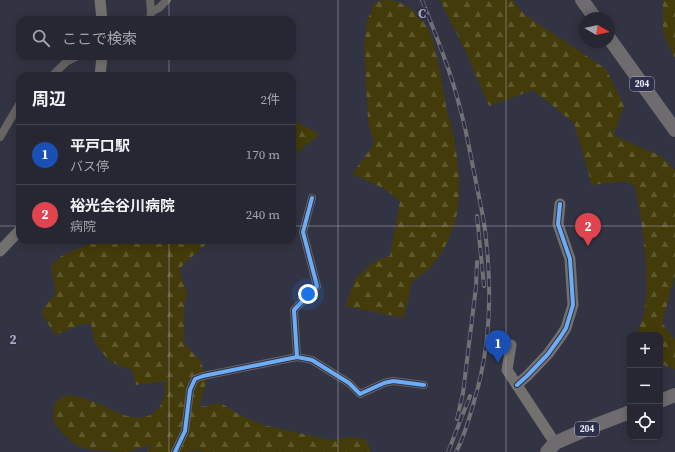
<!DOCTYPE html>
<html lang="ja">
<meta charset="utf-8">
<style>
:root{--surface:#262732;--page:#2e2f3a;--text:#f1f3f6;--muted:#a4a5ac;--line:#42444d;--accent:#d6ab8b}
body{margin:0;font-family:"Source Serif 4","Noto Sans JP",serif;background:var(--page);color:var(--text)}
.controls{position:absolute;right:12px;bottom:12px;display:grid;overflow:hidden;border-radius:8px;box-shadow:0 2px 10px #0003}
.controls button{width:36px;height:36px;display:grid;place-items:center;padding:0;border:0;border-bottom:1px solid var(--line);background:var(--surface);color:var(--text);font:20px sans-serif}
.compass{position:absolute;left:579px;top:12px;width:36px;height:36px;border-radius:50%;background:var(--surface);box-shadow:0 2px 10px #0003;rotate:99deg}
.you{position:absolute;left:308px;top:294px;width:14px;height:14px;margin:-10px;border:3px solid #fff;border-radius:50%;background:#1a73e8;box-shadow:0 0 0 6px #1a73e833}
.badge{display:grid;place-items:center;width:26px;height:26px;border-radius:50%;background:var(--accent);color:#fff;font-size:13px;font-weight:700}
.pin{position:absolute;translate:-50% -33px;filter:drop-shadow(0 1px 2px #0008)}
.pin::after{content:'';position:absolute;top:21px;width:14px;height:12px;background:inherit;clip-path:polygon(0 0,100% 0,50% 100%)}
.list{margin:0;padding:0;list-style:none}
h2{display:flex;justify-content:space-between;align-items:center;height:52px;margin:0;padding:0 16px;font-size:17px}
h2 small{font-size:13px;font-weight:400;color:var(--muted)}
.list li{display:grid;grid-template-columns:26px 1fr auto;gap:12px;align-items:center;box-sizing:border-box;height:60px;padding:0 16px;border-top:1px solid var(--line)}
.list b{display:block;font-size:15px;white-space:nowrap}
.list p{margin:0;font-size:13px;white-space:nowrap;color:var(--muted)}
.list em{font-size:13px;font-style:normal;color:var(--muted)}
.icon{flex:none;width:22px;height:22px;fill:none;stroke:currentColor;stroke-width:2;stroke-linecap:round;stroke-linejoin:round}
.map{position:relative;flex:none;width:675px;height:452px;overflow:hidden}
.search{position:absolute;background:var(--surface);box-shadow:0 2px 10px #0003;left:16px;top:16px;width:280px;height:44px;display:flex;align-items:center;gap:10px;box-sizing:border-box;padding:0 14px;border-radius:12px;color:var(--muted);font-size:15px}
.panel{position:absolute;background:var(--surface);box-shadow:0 2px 10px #0003;left:16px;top:72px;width:280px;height:172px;border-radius:12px}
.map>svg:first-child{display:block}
.forest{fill:url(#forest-firs)}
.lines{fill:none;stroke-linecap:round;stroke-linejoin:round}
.street{stroke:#666564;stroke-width:8}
.secondary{stroke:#72716e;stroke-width:11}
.highway{stroke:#6e6c6e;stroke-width:14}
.rail-casing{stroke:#717075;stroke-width:4}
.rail{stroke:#2d2e49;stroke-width:2.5;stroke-dasharray:8;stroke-linecap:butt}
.cycleway-casing{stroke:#2d2e49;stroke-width:6}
.cycleway{stroke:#6dadf4;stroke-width:4}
.grid{fill:none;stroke:#a9aabb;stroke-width:1;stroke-opacity:0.55}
.labels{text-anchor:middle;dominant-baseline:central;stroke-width:3.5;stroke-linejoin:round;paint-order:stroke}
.shield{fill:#2d2e49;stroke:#b0b2c6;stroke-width:1}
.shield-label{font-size:9px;font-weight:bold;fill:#e8eafb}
.grid-label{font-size:13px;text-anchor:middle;font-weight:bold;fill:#a9aabb;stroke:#2d2e49;stroke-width:3.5;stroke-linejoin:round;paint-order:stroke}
</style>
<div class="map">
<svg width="675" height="452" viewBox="0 0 675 452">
<defs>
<pattern id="forest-firs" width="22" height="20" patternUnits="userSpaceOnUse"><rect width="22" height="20" fill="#433b09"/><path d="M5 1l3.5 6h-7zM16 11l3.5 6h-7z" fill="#5e582e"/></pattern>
</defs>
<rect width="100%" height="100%" fill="#333443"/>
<g class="forest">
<path d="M385,0C403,0 420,13 428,29C439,51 441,82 446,106C448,115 451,124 453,133C458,158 462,193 456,218C449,244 436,268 412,281L404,318L345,306L356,278L375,261L390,256L400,201L385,189L352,174L374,144L368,121L364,47L367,21L375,2Z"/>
<path d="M440,0H513L524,14L606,69L624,106L613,135L661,156L675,169V276L662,323L675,340V369L660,364V335H635C657,309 642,219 635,186L624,181L592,185L574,123L533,90L489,106L465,50Z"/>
<polygon points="663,0 675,0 675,59 663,33"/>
<polygon points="292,120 320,134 292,157"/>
<path d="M98,240L136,244L149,240H211L188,260L179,270L187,293L184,307V343L201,362L207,379L199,407L221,403L238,414L263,425L331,440L351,437L365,439L370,448V452H206L196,450L184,452H147L152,445L125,452L94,450L77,446L61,432L54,423C54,417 52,409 55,404C66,382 109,410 124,415C153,424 166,408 165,381L136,385L132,370L109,361L95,343L91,324H82L55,335L41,312L56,293L51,267L61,256Z"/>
</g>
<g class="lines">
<g class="street">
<polyline points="150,0 151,12 150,20"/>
<polyline points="151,12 159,8 167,0"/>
<polyline points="52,76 66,62 78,56"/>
<polyline points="0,137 20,103"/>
<polyline points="297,357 294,310 317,286 303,232 312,198"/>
<polyline points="175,452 185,431 190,390 195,379 203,376 297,357 312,360 349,383 360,394 384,383 393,381 424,385"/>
</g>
<g class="secondary">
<polyline points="100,0 102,20"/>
<polyline points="100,76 102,56"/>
<polyline points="0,251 20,230"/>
<polyline points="511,345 507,370 555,443"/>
<polyline points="517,385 528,375 548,354 561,336 566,328 573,305 570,259 558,224 560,204"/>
</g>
<g class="highway">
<polyline points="582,0 595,18"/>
<polyline points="609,38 675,130"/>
<polyline points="660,401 675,395"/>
<polyline points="547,452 555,443 596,425 630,412"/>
</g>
<defs>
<g id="rail">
<path d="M422,0C436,35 451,72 460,108C467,133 471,158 476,182C479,198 483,214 485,230C492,286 491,344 475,398C470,416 465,435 456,452"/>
<polyline points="477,216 484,286"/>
<polyline points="457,419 463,393 476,287 477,262"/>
<polyline points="448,452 470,396"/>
</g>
</defs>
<use href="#rail" class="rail-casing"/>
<use href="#rail" class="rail"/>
<defs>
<g id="cycleway">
<polyline points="297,357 294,310 317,286 303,232 312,198"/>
<polyline points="517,385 528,375 548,354 561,336 566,328 573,305 570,259 558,224 560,204"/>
<polyline points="175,452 185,431 190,390 195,379 203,376 297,357 312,360 349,383 360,394 384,383 393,381 424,385"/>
</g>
</defs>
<use href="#cycleway" class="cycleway-casing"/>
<use href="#cycleway" class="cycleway"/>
</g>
<path class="grid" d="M169,0V20M338,0V452M506,0V452M169,56V76M0,226H20M292,226H675M169,240V452"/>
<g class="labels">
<g class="shield">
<rect x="630" y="77" width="24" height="14" rx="3"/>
<rect x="575" y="422" width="24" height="14" rx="3"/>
</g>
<g class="shield-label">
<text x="642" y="84">204</text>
<text x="587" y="429">204</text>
</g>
</g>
<g class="grid-label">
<text x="422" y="18">C</text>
<text x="13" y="344">2</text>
</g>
</svg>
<div class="controls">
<button>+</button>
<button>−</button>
<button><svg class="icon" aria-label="locate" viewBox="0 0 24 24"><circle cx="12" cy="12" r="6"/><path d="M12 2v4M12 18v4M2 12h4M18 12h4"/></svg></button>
</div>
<svg class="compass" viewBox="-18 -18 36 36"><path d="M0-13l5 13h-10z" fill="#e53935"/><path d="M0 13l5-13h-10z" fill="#a4a5ac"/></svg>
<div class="you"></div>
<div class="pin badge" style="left:498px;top:363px;background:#1a4fb4">1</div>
<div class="pin badge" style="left:588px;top:246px;background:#e0444e">2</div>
<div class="search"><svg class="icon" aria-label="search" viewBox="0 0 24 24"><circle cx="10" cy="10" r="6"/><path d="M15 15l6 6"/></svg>ここで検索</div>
<section class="panel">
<h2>周辺<small>2件</small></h2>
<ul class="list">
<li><span class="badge" style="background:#1a4fb4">1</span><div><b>平戸口駅</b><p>バス停</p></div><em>170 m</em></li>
<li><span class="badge" style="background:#e0444e">2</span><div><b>裕光会谷川病院</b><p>病院</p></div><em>240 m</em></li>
</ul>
</section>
</div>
